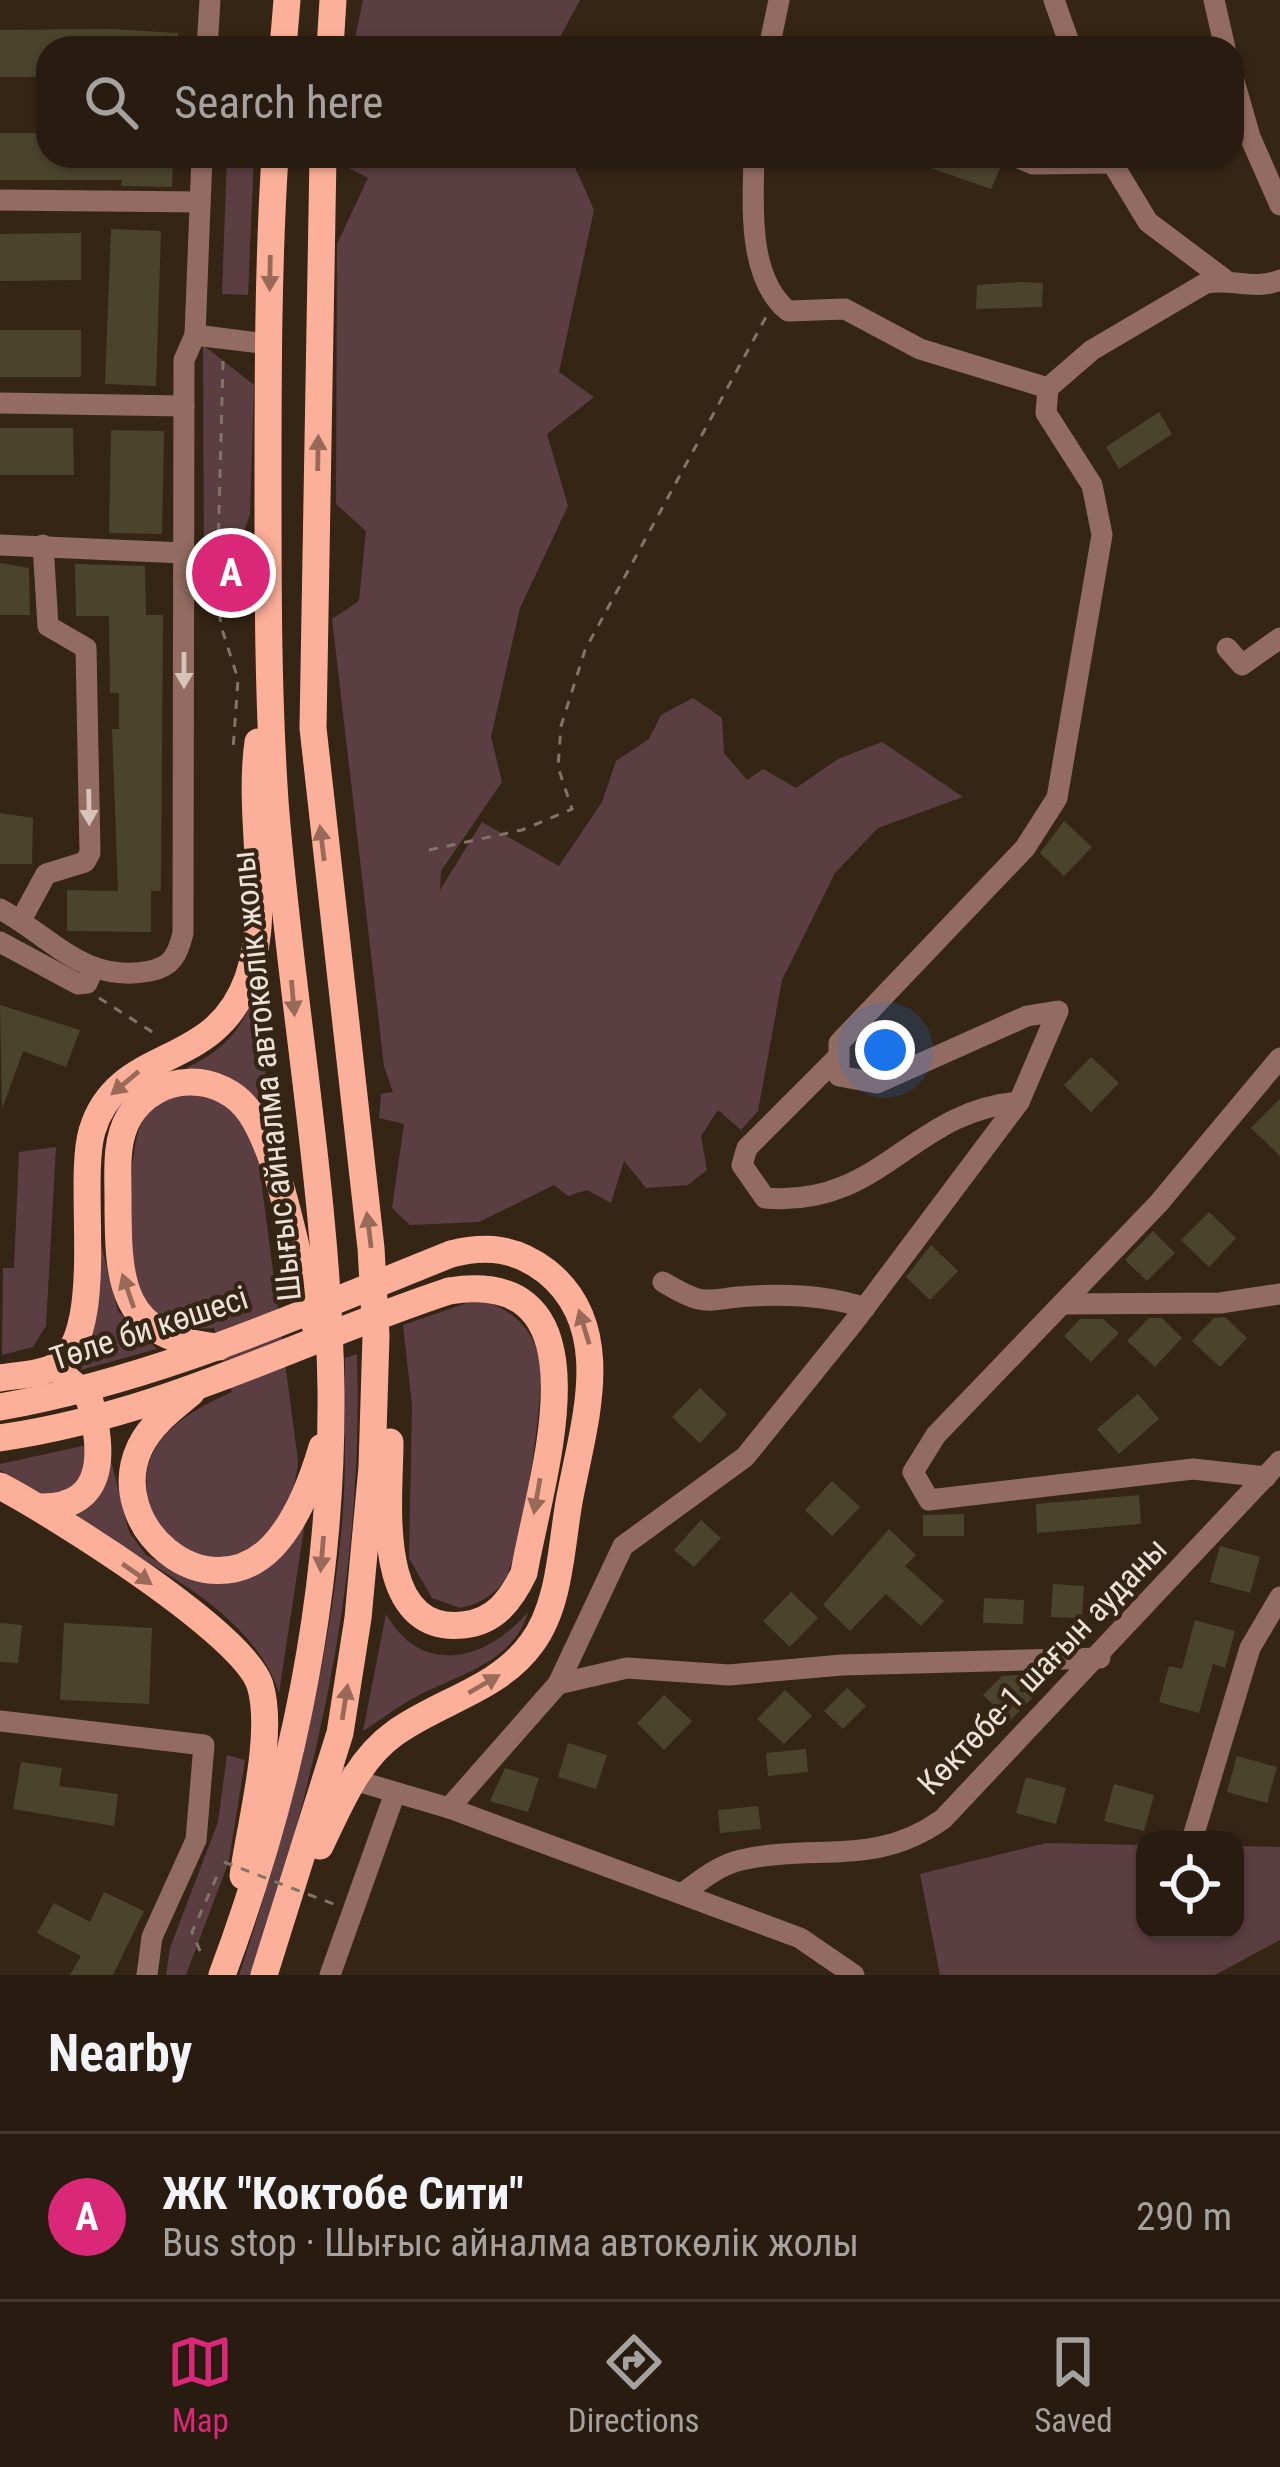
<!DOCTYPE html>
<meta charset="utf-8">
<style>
:root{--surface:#281c10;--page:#34291e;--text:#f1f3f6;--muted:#a5a19f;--line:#443a30;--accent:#db2777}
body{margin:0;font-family:"Roboto Condensed",sans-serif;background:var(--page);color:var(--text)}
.controls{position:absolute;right:36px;bottom:36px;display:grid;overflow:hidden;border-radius:24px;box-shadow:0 3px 9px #0004}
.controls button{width:108px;height:108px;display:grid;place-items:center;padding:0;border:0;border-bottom:3px solid var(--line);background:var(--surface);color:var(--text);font:60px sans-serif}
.you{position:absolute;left:885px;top:1050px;width:42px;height:42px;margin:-30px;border:9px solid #fff;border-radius:50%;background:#1a73e8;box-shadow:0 0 0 18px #1a73e833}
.badge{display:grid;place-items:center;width:78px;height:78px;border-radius:50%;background:var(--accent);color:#fff;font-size:39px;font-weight:700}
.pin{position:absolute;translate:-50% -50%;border:6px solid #fff;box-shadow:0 3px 12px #0006}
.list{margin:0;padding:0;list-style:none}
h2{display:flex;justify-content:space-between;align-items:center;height:156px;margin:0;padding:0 48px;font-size:51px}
h2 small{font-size:39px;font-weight:400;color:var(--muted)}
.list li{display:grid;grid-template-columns:78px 1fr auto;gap:36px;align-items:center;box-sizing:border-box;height:168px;padding:0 48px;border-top:3px solid var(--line)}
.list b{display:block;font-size:45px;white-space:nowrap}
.list p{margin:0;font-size:39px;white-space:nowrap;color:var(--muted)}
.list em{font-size:39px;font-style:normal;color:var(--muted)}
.icon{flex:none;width:66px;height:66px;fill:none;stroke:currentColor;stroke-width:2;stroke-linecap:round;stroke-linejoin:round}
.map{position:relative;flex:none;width:1280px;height:1975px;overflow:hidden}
.search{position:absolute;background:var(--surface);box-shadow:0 3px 9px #0004;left:36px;right:36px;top:36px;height:132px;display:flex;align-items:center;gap:30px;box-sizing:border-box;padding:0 42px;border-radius:36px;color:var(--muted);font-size:45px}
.sheet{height:324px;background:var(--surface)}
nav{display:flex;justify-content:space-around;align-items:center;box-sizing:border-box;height:168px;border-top:3px solid var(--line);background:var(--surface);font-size:33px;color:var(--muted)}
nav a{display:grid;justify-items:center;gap:6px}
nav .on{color:var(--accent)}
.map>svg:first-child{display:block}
.green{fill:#5b3e42}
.building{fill:#4b442d}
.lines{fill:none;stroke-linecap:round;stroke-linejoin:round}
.path{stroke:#817365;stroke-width:3;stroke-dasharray:9 9;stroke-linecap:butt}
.minor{stroke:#926c61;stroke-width:21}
.major{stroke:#fdb099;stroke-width:27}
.path-bridge{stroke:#817365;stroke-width:3;stroke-dasharray:9 9;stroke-linecap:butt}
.major-bridge{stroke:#fdb099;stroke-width:27}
.oneway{fill:#996a57}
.oneway2{fill:#d6c4ba}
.labels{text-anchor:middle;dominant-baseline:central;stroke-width:9;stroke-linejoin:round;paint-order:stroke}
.street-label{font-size:33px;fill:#ece1d7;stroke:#352515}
</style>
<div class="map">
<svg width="1280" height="1975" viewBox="0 0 1280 1975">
<rect width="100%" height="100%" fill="#352515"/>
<g class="green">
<polygon points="363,0 580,0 554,48 353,48"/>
<polygon points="227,156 254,156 248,295 222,294"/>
<polygon points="350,156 570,156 594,210 559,372 594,397 547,434 568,506 520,608 491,737 502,782 441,871 440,890 482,822 559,866 602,802 616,761 649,739 661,715 693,698 722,718 724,753 747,780 763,769 796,788 838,759 882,742 963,797 878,828 835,873 782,980 758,1111 741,1130 718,1110 701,1136 707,1170 688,1185 646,1188 624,1161 611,1203 587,1190 568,1196 554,1185 479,1222 410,1225 392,1208 404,1124 379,1118 381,1094 393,1092 384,1066 332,619 359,601 366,531 336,504 337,244 368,178 343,165"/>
<polygon points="203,345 254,385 250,514 229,575 204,575"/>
<path d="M257,990L272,1134L206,1072L186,1068C225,1050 241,1030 257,990Z"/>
<path d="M209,1094L240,1115L258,1157L298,1461C296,1505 255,1578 200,1557C177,1549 158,1529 150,1506C132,1445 184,1413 232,1392L214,1328C190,1330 163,1327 146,1305C125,1279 124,1136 148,1112C166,1093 185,1095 209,1094Z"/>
<polygon points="56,1147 46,1326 33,1347 2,1355 3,1268 14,1268 19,1152"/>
<polygon points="99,1236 118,1311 157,1349 81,1370 95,1317"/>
<path d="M488,1302C516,1313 534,1331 540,1361C546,1390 521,1555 505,1579C494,1596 479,1604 460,1608L432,1598L409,1558L412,1405L403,1325L467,1303Z"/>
<path d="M357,1354C364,1573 319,1769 252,1975H239C288,1828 327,1680 342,1525C347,1470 344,1413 345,1358Z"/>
<polygon points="87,1445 89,1467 67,1494 42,1496 0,1470 0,1464"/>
<path d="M109,1453L129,1532L146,1555L190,1579L220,1582L305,1522L279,1693C250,1605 139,1561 66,1515C96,1504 111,1486 109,1453Z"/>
<path d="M528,1612C515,1661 459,1675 419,1695C400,1705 382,1719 363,1731L386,1614C423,1679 488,1659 528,1612Z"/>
<polygon points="227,1755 245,1760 229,1861 186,1975 166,1975 170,1948 218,1822"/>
<polygon points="1046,1843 1145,1845 1145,1930 1235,1930 1235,1846 1280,1847 1280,1940 1215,1975 940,1975 920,1874"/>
</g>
<g class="building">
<polygon points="109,29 178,33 177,48 48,48 48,77 0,77 0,30"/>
<polygon points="0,133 48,133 48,156 173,156 172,187 121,186 122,180 0,180"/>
<polygon points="933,156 978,156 1001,166 991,189 928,167"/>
<polygon points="111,229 161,231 156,386 105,384"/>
<polygon points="81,233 81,280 0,281 0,234"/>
<polygon points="1020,282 1043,283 1042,307 976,309 977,285"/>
<rect x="0" y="330" width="81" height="47"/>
<polygon points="1159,412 1172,434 1119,469 1106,447"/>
<polygon points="0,428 73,428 74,475 0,475"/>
<polygon points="111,430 164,431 162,534 109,533"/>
<polygon points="0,563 29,568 30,615 0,615"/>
<polygon points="75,564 145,566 146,615 163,615 161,891 151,891 151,932 67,931 67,890 118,891 112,729 119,729 119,693 110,693 109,616 76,616"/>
<polygon points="0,813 33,818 32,864 0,864"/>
<polygon points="1064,821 1092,847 1064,876 1040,853"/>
<polygon points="0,1005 80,1030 66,1067 23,1051 2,1109"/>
<polygon points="1091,1057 1119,1083 1091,1112 1064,1085"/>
<polygon points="1280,1099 1280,1156 1251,1128"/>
<polygon points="1209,1212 1236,1238 1209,1267 1181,1240"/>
<polygon points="1153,1231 1175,1253 1147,1281 1125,1260"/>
<polygon points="931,1245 958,1271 930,1300 906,1277"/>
<polygon points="1225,1317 1247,1338 1220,1367 1192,1341 1214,1318"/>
<polygon points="1149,1318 1162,1318 1182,1338 1155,1367 1127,1341"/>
<polygon points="1080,1319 1103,1319 1119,1333 1091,1362 1064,1336"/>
<polygon points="700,1388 727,1414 700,1443 672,1417"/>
<polygon points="1138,1394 1159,1419 1119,1454 1097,1429"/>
<polygon points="832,1481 860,1507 832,1536 805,1510"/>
<polygon points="1139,1495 1141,1524 1037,1533 1036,1504"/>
<polygon points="964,1514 964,1536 923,1536 923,1515"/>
<polygon points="701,1520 721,1538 694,1567 674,1550"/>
<polygon points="889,1529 916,1555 905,1566 944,1601 921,1626 886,1594 850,1631 823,1605"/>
<polygon points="1220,1546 1260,1557 1250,1593 1210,1582"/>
<polygon points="1053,1584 1084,1586 1082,1618 1051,1617"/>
<polygon points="791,1592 818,1618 790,1647 763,1621"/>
<polygon points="984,1598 1024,1600 1023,1624 983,1623"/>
<polygon points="1195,1620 1235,1631 1225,1668 1213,1664 1199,1713 1159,1702 1169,1666 1182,1669"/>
<polygon points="0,1623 22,1625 18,1663 0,1662"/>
<polygon points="64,1623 152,1628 149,1704 60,1700"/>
<polygon points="1019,1675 1020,1692 1037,1693 1010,1721 983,1695 1002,1676"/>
<polygon points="847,1688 866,1706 843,1729 824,1711"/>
<polygon points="785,1690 812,1716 784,1744 757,1719"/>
<polygon points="664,1695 692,1721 664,1750 637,1723"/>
<polygon points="568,1743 607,1755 596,1789 558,1777"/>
<polygon points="806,1749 808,1772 768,1776 766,1753"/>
<polygon points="1237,1756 1277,1767 1267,1803 1227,1792"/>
<polygon points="21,1762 62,1768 59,1786 118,1794 114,1826 13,1809"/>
<polygon points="505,1768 539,1778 528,1812 490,1801"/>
<polygon points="1026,1777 1066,1788 1056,1824 1016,1813"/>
<polygon points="1114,1784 1154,1795 1144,1831 1104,1821"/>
<polygon points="758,1806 761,1829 720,1833 718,1810"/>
<polygon points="104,1892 144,1911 113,1975 70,1975 81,1956 37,1933 54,1903 90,1922"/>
</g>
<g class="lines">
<g class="path">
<polyline points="223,361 217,588 221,626 238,679 233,750"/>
<polyline points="429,850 522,830 572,809 558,767 561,726 585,650 766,317"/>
<polyline points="99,998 157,1035"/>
<polyline points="200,1951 192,1932 218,1874"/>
</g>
<g class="minor">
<polyline points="1054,0 1071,48"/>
<polyline points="1214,0 1225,48"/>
<polyline points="207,48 210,0"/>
<polyline points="769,48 779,0"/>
<polyline points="1232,74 1250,137 1280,205"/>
<path d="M754,156C753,205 747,277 788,311L845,309L920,349L1048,388"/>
<polyline points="1014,156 1033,164 1110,163"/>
<polyline points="1108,156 1148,222 1224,279"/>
<polyline points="0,200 200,202"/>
<polyline points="195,335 202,156"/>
<polyline points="0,403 184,406"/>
<polyline points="0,545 184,553"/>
<polyline points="1227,648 1242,665 1280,638"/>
<path d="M0,909C53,938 85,984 150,971C172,967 178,954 183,933L184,360L195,335L268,344"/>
<polyline points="21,920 46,874 85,862 90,853 86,648 48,626 43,545"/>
<polyline points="0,942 78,984 87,983 93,970"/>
<path d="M839,1056L747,1148L742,1165L765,1198C882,1208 910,1111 1019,1102"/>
<path d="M663,1282C710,1310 705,1298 752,1296C790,1294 830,1296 865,1308"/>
<polyline points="1062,1304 1220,1303 1280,1294"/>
<polyline points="1266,1477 1193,1469 929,1500 913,1472 936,1435 1158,1204 1280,1058"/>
<polyline points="558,1684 627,1668 729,1675 842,1665 1100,1658"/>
<polyline points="0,1721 204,1745 196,1840 152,1937 147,1975"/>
<polyline points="340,1776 449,1808 800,1938 854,1975"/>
<path d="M449,1808L558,1684L623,1546L745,1457L854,1322L1019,1102L1058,1011L1027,1016L877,1083L839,1076V1043L1025,848L1057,798L1102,535L1092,485L1046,413L1048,388L1092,350L1206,283C1231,278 1255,291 1280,280"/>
<polyline points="1192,1840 1250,1648 1280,1597"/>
<path d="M683,1893C701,1880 719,1865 741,1860C816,1843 875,1868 943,1819L1280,1461"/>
<polyline points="330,1975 395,1793"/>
</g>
<g class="major">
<polyline points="283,48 287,0"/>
<polyline points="330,48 333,0"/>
<path d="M219,1347C119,1338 118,1283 118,1198C118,1171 115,1141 129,1117C155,1072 222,1070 251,1114C282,1161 299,1268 315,1325"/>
<path d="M0,1378C17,1375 38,1375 54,1367C109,1338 76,1186 92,1131C118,1044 215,1073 248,978C273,903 247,820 258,742"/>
<path d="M191,1393C172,1409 152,1423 140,1447C103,1525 206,1614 272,1547C297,1521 312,1481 322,1447"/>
<path d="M390,1442C390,1498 372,1634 463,1625C495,1622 511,1600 524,1573C539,1483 615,1265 449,1291"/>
<path d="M0,1486C53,1514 243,1632 260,1685C275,1734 250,1824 243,1876"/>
<path d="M41,1507C109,1508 103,1447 89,1398L65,1377"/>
<path d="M320,1846C340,1805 357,1760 395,1733C441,1700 498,1690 532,1643C560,1605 561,1548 569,1502C583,1425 618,1328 546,1271C516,1248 487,1245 451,1254"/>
<path d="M222,1975C292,1788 333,1590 331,1389C328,1193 290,997 275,801C268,697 268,593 268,488C268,377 268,266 275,156"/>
<polyline points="264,1975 340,1733 358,1618 372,1467 376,1336 371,1248 313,728 323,156"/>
</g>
<polyline class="path-bridge" points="224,1862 336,1905"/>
<g class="major-bridge">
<path d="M0,1407C158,1379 303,1313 451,1254"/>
<path d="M0,1438C168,1413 292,1343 449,1291"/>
</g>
</g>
<defs><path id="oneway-solid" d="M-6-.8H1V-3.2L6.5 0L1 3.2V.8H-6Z" transform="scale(3)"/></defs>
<g class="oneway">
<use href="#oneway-solid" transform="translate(270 273) rotate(91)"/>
<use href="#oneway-solid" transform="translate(318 453) rotate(-89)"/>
<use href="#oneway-solid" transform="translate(322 843) rotate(-97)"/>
<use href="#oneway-solid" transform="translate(293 998) rotate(85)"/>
<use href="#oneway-solid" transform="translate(125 1083) rotate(140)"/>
<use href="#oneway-solid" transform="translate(369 1230) rotate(-97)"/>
<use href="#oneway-solid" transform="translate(128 1291) rotate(-109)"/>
<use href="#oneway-solid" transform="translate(584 1327) rotate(-107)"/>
<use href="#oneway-solid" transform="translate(537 1496) rotate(100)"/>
<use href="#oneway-solid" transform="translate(322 1554) rotate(95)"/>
<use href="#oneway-solid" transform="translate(137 1574) rotate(35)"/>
<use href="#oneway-solid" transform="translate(484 1684) rotate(-30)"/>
<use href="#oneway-solid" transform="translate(345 1702) rotate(-81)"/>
</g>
<g class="oneway2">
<use href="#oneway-solid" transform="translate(184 670) rotate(90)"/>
<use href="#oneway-solid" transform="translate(89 807) rotate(89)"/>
</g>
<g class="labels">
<g class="street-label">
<text transform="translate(266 1076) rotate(-96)">Шығыс айналма автокөлік жолы</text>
<text transform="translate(149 1328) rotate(-18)">Төле би көшесі</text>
<text transform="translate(1042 1666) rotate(-46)">Көктөбе-1 шағын ауданы</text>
</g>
</g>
</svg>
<div class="controls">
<button><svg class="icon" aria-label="locate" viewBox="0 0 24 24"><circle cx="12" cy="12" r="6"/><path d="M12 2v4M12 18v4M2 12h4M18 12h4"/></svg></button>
</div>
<div class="you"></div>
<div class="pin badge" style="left:231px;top:573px">A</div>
<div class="search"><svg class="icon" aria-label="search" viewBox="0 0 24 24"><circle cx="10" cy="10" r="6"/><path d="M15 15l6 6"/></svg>Search here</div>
</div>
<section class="sheet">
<h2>Nearby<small></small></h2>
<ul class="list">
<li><span class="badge">A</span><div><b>ЖК &quot;Коктобе Сити&quot;</b><p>Bus stop · Шығыс айналма автокөлік жолы</p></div><em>290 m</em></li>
</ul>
</section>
<nav>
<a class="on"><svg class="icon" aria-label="map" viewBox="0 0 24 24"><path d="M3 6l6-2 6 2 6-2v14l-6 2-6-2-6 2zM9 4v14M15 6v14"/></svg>Map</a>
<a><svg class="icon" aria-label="directions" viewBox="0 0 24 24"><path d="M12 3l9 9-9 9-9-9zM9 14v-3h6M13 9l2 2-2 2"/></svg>Directions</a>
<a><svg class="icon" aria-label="saved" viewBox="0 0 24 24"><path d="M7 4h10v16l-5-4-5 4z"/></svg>Saved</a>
</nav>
